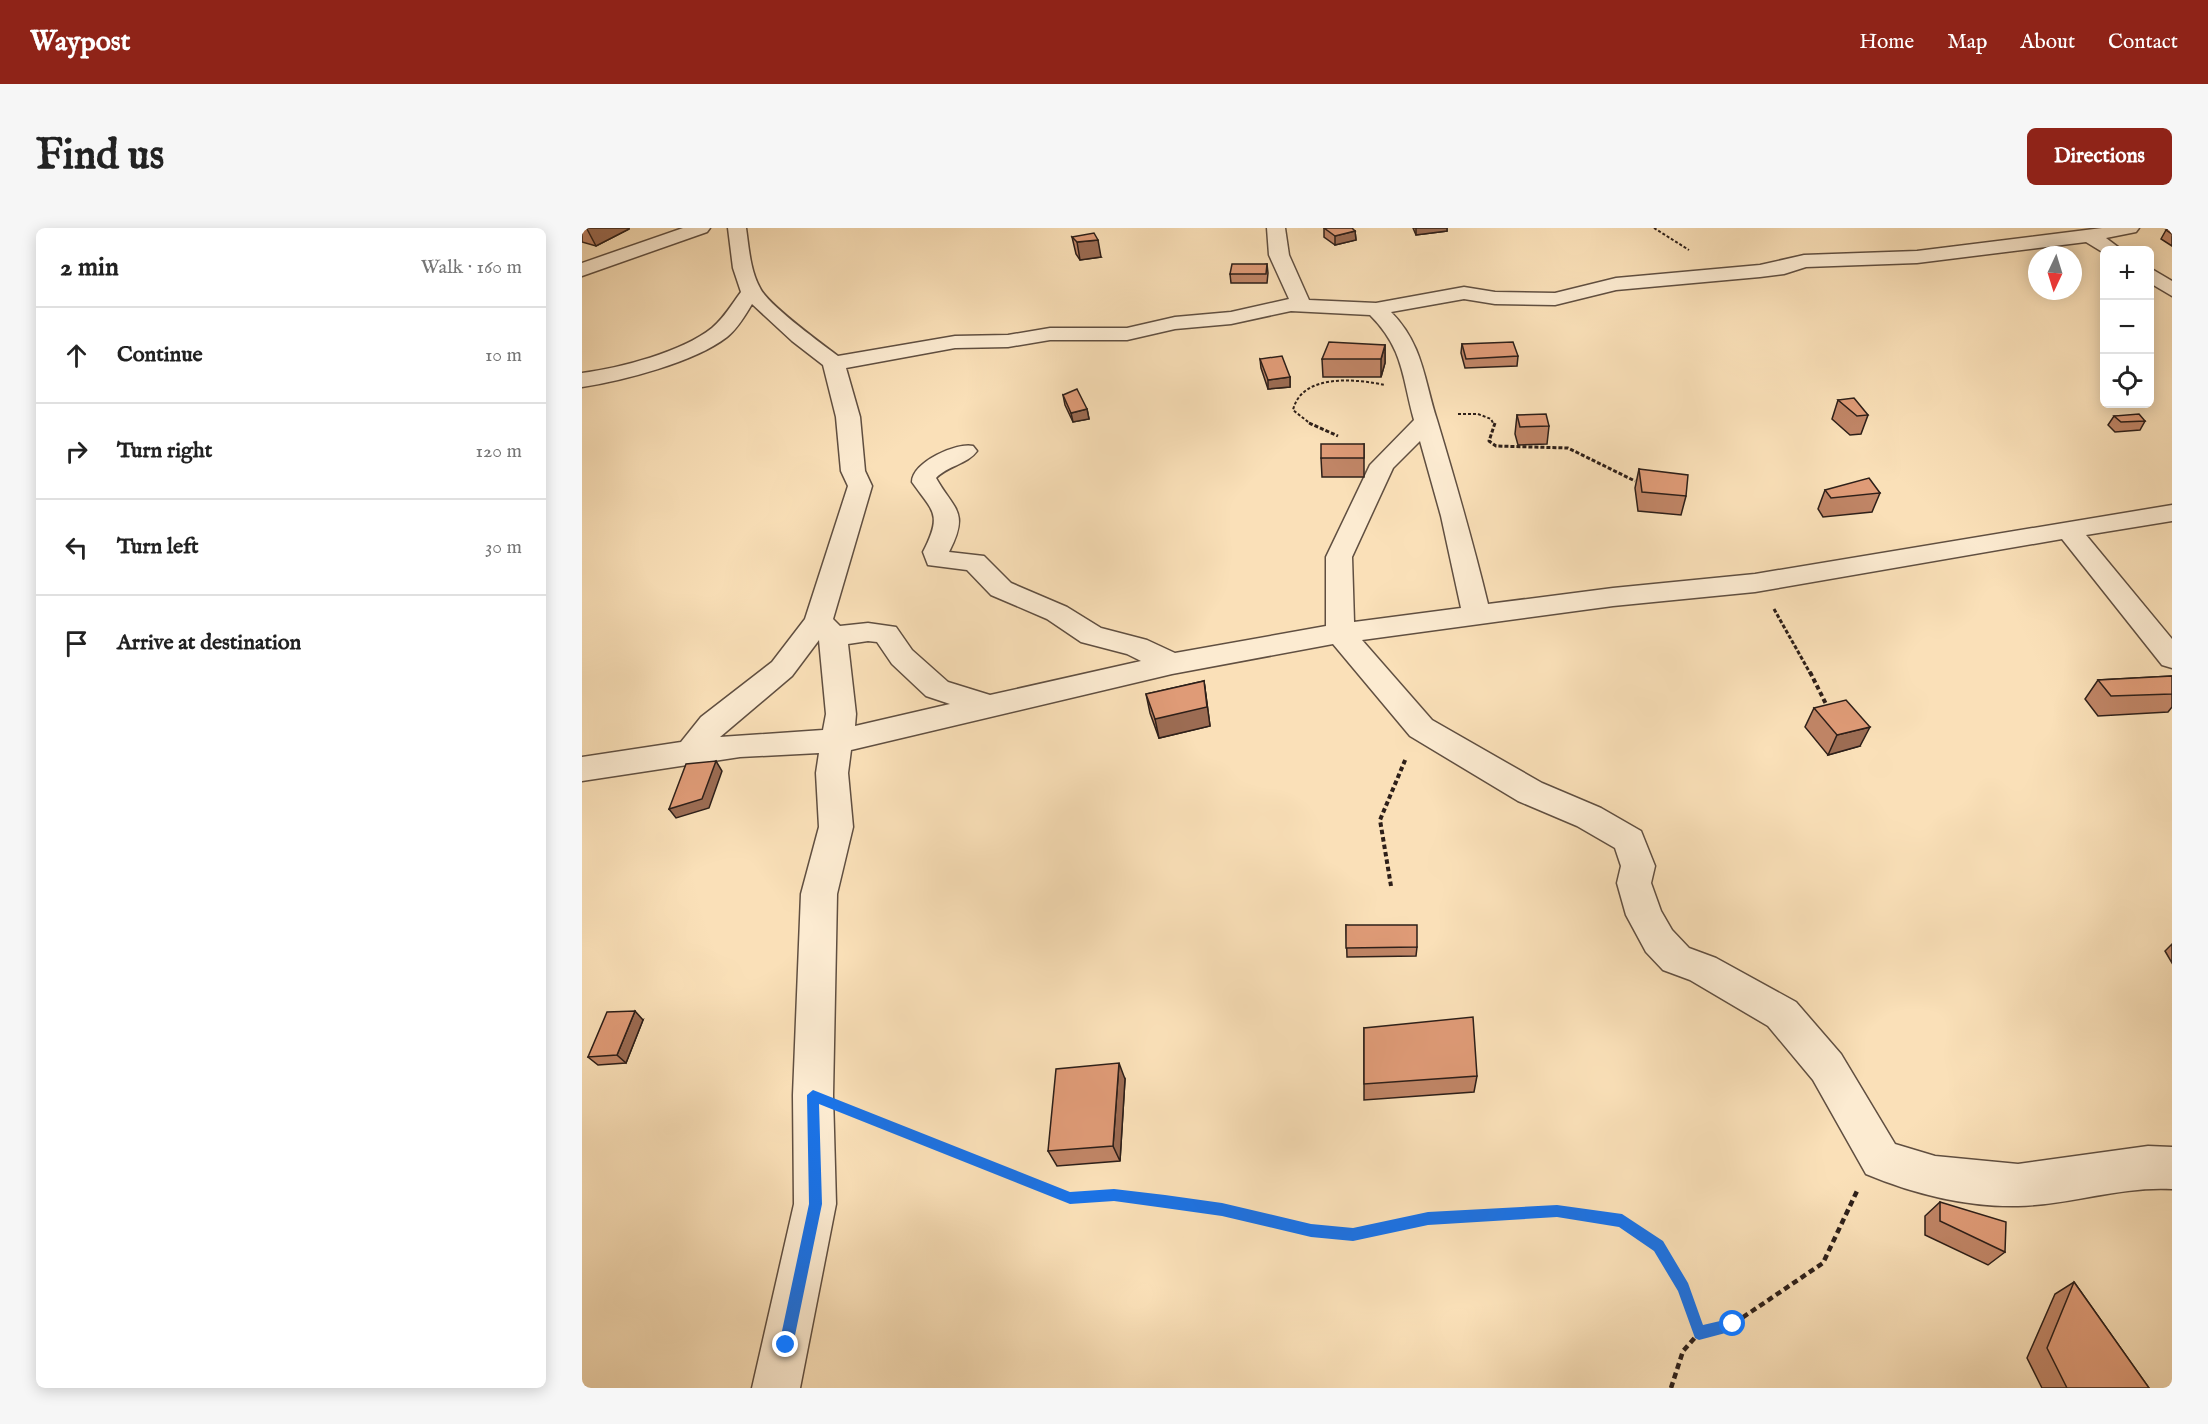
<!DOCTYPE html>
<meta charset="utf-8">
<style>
:root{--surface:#fff;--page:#f6f6f6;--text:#222;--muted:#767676;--line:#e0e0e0;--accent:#8f2418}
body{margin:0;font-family:"IM FELL English",serif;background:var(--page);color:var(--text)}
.controls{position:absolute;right:18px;top:18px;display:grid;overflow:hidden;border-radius:9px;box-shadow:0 3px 15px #0003}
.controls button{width:54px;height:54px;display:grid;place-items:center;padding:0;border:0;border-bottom:2px solid var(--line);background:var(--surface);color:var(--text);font:30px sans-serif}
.compass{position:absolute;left:1446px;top:18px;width:54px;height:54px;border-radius:50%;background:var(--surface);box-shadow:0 3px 15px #0003;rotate:184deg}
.stop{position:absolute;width:18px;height:18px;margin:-14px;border:4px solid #1a73e8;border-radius:50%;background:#fff}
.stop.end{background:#1a73e8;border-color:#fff;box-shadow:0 2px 6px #0008}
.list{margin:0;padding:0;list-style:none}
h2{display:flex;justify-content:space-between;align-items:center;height:78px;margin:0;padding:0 24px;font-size:26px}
h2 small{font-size:20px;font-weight:400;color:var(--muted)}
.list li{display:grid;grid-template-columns:39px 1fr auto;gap:18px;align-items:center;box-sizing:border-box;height:96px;padding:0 24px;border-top:2px solid var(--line)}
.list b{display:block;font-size:22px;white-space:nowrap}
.list em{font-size:20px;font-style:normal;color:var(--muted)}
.icon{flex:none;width:33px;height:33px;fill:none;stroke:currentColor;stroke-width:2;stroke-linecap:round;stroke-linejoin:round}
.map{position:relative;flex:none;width:1590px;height:1160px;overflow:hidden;border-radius:9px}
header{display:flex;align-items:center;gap:36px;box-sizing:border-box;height:84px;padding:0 30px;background:var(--accent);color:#fff}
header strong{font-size:28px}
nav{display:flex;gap:33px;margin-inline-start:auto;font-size:21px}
.intro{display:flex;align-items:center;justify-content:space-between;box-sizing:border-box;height:144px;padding:0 36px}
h1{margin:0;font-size:42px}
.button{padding:15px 27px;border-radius:9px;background:var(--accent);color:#fff;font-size:21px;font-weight:700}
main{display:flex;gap:36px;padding:0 36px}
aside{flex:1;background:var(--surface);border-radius:9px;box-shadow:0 3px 15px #0003}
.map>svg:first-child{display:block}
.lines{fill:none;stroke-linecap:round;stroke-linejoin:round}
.street-casing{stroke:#604f41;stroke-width:3}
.path-far3{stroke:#2d1f19;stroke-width:2;stroke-dasharray:3 2;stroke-linecap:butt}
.path-far2{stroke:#2d1f19;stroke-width:3;stroke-dasharray:4 2;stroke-linecap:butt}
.path-far1{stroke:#2d1f19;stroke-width:4;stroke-dasharray:4.5 3;stroke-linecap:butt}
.path{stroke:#2d1f19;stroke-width:4.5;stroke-dasharray:6 4;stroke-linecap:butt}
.street{fill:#fcebd1;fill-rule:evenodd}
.wall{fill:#c08566;stroke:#2d1f19;stroke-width:1.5}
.shaded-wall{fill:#9c6c53;stroke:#2d1f19;stroke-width:1.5}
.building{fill:#df9b77;stroke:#2d1f19;stroke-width:1.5}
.route{fill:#1a73e8}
</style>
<header>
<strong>Waypost</strong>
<nav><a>Home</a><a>Map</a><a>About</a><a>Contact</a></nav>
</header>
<div class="intro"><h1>Find us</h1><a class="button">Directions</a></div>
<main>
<aside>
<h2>2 min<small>Walk · 160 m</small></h2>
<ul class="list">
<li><svg class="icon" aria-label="ahead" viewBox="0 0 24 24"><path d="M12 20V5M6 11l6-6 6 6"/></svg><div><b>Continue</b></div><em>10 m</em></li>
<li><svg class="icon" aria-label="right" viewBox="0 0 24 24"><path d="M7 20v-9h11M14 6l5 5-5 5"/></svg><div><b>Turn right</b></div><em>120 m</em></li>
<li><svg class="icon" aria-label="left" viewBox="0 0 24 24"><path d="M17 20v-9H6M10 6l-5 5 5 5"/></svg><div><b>Turn left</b></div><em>30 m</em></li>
<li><svg class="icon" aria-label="arrive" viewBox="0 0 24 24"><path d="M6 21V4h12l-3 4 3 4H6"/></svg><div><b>Arrive at destination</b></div></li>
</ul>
</aside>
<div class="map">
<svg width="1590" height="1160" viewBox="0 0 1590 1160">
<rect width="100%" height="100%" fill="#fae0b8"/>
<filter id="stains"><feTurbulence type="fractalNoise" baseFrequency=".00333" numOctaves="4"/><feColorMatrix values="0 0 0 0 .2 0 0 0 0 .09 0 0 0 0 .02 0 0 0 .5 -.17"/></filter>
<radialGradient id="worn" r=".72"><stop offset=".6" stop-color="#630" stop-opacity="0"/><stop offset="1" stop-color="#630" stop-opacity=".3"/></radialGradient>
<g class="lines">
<defs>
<g id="street">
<polygon points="101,0 128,0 125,4 0,48 0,35"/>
<path d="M146,0H164C167,20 168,42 178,60C186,77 239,115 256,128L373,108L426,107L468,100H545L593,89L649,84L707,71L687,27L685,0H703L707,27L727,72L794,75L882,59L913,64L973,65L1034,50L1178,37L1222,27L1335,23L1520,0H1557L1554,4L1524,10L1540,22H1522V25L1504,14L1335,35L1224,39L1202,46L1178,49L1034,62L973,77L913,76L882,71L809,84C841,116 842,152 855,192C873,252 891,314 906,376L1031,360L1173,346L1590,277V293L1504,307L1590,411V440L1580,437L1480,311L1173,364L1031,378L780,412L850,492L960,555L1019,580L1059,603L1073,638L1069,655L1079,683L1090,702L1107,720L1134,730L1214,774L1259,826L1313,916L1353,928L1436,936L1566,918L1590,919V961C1538,958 1487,977 1436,978C1384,979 1332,966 1284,946L1231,852L1186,798L1108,752L1081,742L1064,724L1044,687L1035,655L1039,638L1033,620L995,598L936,573L828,508L751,416L590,446L269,522L266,545L271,599L255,666L251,867L254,976L218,1160H170L212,976L211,867L219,666L237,599L234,545L237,525L158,529L0,553V529L99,514L119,489L190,434L223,391L266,258L259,243L254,189L241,137L210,113L170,76C163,88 155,101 145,109C113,134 40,153 0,159V145C38,140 100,124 130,100C142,90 150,76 159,64L151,40ZM709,83L788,87C822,121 820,149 832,192L788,237L744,329V398L593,425L565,412L519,400L485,379L429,355L402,328L367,324C388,283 372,282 354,250C365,238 386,236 395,223L391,218C375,214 330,234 330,254C351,284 361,285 341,324L346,337L385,342L409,367L465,391L499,414L545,426L559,433L408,467L366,454L330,422L314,399L286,395L258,398L251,391L290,258L283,243L278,189L264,140L373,120L426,119L468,112H545L593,101L649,96ZM838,213L859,288L879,380L772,394L770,329L811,240ZM237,412L244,486L241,502L138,509L210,448ZM286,413L295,414L310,436L344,468L368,476L273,498L274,486L266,416Z"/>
<polygon points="1568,40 1590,53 1590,68 1568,55"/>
</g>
</defs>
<use href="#street" class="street-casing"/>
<g class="path-far3">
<polyline points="1072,0 1107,22"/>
<polyline points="876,186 896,186 909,191 912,197"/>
<path d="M730,197L711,182C720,145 774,151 803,157"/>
</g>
<g class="path-far2">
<polyline points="727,195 756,208"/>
<polyline points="913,195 907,213 914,218 986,220 1053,253"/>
<polyline points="1192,381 1228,445"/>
</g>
<g class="path-far1">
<polyline points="1228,444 1246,480"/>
<polyline points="809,658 798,592 824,530"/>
</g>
<g class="path">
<polyline points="272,884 488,970 532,967 583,973 640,982 729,1003 771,1007 846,991 975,983 1039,993 1077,1018 1101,1059 1117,1105"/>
<polyline points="1089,1160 1101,1123 1117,1105 1151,1096 1241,1035 1275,963"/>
</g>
<use href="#street" class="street"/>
</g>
<g class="wall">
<polygon points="0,0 47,0 47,1 14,18 0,14"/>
<polygon points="742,0 773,3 774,12 753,17 742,9"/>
<polygon points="831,0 865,0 865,3 834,7"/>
<polygon points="1590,0 1590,18 1579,11 1584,2"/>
<polygon points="490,9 519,29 498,32 494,26"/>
<polygon points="685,36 686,45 685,55 649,55 648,46"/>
<polygon points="880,116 936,128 935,138 883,140 879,125"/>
<polygon points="803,117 803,135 799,149 741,149 740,131"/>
<polygon points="678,131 708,149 708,159 686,161 679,140"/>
<polygon points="481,167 505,181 507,191 491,194 483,177"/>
<polygon points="1256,172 1286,187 1279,206 1268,207 1250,191"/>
<polygon points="935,187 967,198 965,216 936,217 933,206"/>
<polygon points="1532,188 1563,193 1558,202 1533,204 1526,197"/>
<polygon points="782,216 782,249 740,249 739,230"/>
<polygon points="1057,241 1104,268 1099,287 1056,283 1053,260"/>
<polygon points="1243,262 1298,265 1290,284 1241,289 1236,281"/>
<polygon points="1590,448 1590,479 1586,484 1516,488 1503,471 1516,452"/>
<polygon points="622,453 628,498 577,510 568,485 564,466"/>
<polygon points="1232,480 1278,518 1246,527 1223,499"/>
<polygon points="764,697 835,719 834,728 765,729"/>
<polygon points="1590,716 1590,735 1583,723"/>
<polygon points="61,792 44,835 16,837 6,829"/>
<polygon points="782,800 895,848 892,864 782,872"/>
<polygon points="543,851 538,933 475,938 466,923"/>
<polygon points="1358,974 1423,1024 1406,1037 1343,1007 1343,988"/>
<polygon points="1492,1054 1567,1160 1460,1160 1445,1130 1473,1066"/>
</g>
<g class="shaded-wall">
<polygon points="6,0 47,0 47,1 14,18 5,1"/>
<polygon points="834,0 865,0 865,3 834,7"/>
<polygon points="773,3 774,12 753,17 753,8"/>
<polygon points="516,12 519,29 498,32 495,14"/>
<polygon points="803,117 803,135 799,149 799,131"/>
<polygon points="708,149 708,159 686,161 686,152"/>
<polygon points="505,181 507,191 491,194 489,185"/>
<polygon points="622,453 628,498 577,510 573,491"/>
<polygon points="1288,499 1278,518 1246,527 1255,507"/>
<polygon points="134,533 140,543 127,580 94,590 87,581"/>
<polygon points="53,783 61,792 44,835 35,827"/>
<polygon points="537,835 543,851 538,933 531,918"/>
</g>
<g class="building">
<polygon points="742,0 770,0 773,3 753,8"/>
<polygon points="1590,0 1590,6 1584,2"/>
<polygon points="512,5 516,12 495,14 490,9"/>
<polygon points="650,36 685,36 684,46 648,46"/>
<polygon points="747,114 803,117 799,131 740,131"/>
<polygon points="931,114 936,128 884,131 880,116"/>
<polygon points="700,128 708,149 686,152 678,131"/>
<polygon points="495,161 505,181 489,185 481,167"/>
<polygon points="1272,170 1286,187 1275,188 1256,172"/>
<polygon points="964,186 967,198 938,199 935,187"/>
<polygon points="1557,186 1563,193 1539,194 1532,188"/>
<rect x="739" y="216" width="43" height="14"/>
<polygon points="1057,241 1106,247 1104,268 1060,264"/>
<polygon points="1287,250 1298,265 1249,270 1243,262"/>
<polygon points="1590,448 1590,466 1529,468 1516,452"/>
<polygon points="622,453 625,479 573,491 564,466"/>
<polygon points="1264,472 1288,499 1255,507 1232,480"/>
<polygon points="134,533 120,571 87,581 104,536"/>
<polygon points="764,697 835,697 835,719 764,720"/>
<polygon points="53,783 35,827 6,829 25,784"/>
<polygon points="891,789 895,848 782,856 782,800"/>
<polygon points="537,835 531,918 466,923 474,841"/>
<polygon points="1358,974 1424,994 1423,1024 1358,993"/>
<polygon points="1492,1054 1567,1160 1485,1160 1465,1120"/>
</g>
<polygon class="route" points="231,862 488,964 532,961 583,967 640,975 729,996 771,1000 846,984 975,977 1040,986 1081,1013 1106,1055 1121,1097 1151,1090 1157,1096 1151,1103 1117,1112 1113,1110 1096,1063 1072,1023 1037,999 975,989 846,997 771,1013 729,1009 640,988 583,980 532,973 488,976 237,876 240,976 211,1117 204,1124 197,1117 227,976 225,867"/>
<rect width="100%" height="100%" filter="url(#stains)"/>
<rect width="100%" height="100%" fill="url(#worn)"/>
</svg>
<div class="controls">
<button>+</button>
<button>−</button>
<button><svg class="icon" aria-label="locate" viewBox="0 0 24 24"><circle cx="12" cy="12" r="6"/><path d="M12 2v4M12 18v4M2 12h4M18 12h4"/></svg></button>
</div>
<svg class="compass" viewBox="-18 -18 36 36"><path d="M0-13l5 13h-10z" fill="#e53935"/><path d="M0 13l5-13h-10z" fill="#767676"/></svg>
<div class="stop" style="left:1151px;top:1096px"></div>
<div class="stop end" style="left:204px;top:1117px"></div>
</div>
</main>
